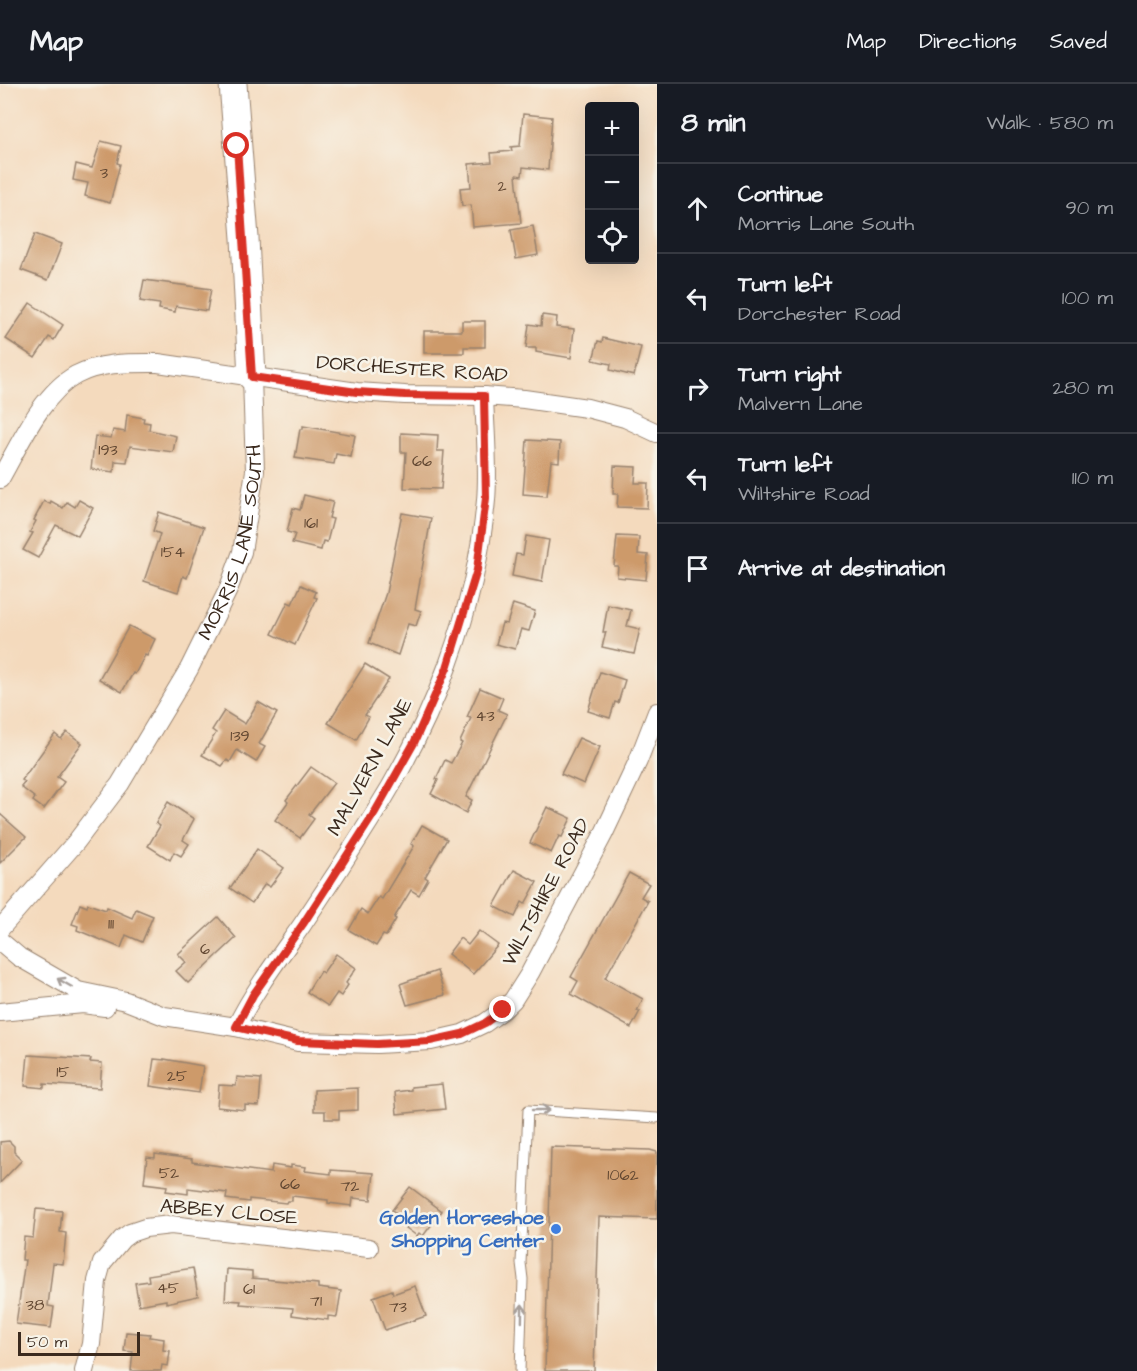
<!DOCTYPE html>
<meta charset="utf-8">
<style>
:root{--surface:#171b24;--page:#242831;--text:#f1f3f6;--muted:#9ea1a6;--line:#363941}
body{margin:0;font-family:"Architects Daughter",sans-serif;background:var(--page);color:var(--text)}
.controls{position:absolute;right:18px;top:18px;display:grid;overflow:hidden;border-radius:6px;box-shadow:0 6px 24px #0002}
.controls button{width:54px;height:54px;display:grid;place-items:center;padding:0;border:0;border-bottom:2px solid var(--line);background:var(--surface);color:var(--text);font:30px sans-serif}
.scale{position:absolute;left:18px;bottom:15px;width:122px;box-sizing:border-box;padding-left:6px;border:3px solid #3b2a1e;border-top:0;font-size:16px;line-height:21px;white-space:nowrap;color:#3b2a1e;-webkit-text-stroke:4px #f7f3e8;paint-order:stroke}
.stop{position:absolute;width:18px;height:18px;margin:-14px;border:4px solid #d93025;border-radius:50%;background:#fff}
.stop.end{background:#d93025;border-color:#fff;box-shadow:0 2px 6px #0008}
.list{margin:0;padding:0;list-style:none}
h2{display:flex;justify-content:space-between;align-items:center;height:78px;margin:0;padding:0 24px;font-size:26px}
h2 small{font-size:20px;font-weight:400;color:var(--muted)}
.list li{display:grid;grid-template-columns:39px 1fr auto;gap:18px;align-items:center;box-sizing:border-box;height:90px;padding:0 24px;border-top:2px solid var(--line)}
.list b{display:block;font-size:22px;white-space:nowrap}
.list p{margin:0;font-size:20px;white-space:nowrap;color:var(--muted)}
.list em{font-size:20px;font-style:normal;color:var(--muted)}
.icon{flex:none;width:33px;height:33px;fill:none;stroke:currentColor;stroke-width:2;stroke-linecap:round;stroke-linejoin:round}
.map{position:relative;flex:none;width:657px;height:1287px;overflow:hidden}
header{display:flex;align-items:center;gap:36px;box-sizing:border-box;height:84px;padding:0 30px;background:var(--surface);border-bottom:2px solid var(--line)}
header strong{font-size:28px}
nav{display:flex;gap:33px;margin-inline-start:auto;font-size:21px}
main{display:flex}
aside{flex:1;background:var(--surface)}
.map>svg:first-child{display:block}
.building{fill:#cd9a6a}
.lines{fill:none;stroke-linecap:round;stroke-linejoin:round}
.lane-casing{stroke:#98826e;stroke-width:11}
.street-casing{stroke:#98826e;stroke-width:20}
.secondary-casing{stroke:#98826e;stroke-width:29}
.lane{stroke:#fff;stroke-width:9}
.street{stroke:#fff;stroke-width:18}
.secondary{stroke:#fff;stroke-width:27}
.oneway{stroke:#a79f9a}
.route{stroke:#d93025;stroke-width:8}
.shop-dot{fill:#3f7fe0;stroke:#f7f3e8;stroke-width:2}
.labels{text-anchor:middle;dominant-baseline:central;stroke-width:5;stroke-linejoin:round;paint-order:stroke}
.number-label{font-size:16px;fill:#604631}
.street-label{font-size:20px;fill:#3b2a1e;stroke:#f7f3e8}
.shop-label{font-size:20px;font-weight:bold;fill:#366cbe;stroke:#f7f3e8;text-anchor:end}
</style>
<header>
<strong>Map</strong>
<nav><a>Map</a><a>Directions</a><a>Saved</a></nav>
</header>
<main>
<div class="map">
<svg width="657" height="1287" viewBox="0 0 657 1287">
<rect width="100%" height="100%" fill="#f7f3e8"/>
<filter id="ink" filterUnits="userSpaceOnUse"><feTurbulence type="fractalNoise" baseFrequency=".0167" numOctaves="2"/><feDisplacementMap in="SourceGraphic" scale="12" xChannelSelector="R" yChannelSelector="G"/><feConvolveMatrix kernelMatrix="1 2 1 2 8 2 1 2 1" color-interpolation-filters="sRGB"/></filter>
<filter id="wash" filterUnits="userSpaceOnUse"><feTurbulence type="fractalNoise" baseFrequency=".008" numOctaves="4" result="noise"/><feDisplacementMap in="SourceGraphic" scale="24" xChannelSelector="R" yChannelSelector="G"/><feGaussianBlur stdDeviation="1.35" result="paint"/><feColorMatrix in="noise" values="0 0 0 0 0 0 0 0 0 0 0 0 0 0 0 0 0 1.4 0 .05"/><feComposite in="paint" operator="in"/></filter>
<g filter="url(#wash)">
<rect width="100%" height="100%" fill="#f4dabd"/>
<g id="blocks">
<g class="building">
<polygon points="523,30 552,33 548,86 523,83 522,92 516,91 521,139 473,143 471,121 462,122 460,104 471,103 469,80 492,78 491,69 512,67 511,63 520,62"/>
<polygon points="101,57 121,62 117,79 120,80 110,119 85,112 88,99 73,96 76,80 92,84"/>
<polygon points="533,142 538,171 516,175 511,146"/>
<polygon points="35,150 62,160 48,196 21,186"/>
<polygon points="144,196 211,205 207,227 176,222 175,228 159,225 160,220 140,217"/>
<polygon points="30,219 63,241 54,256 49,253 35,274 6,255"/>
<polygon points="542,231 557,233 556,243 574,245 571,274 536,268 536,264 526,264 529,240 541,242"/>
<polygon points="462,237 485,237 485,263 464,263 464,269 424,269 424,247 462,247"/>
<polygon points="603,254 641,263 634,292 610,286 611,280 593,276 598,257 602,258"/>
<polygon points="127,331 144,334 143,338 150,339 149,346 176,352 173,368 130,362 127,378 115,377 114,388 91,385 95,352 111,354 113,346 125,348"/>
<polygon points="303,342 355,351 351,373 336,370 334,380 295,374 300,345 303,345"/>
<polygon points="401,349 438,351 437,367 444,367 441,405 404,404 406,368 401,368"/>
<polygon points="527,356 560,358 559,378 551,377 547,412 523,410"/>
<polygon points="614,382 636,383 635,399 648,399 647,424 617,423 618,410 613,410"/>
<polygon points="304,411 333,418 329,434 333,435 327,458 323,457 321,466 292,459 295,450 287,448 293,424 300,426"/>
<polygon points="79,416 93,424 78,452 56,441 38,474 23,466 33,449 30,448 36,437 34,436 44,417 50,420 51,417 63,424 67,418 75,423"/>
<polygon points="159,428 204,443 187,494 183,492 178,508 144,497 160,450 153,447"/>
<polygon points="402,429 431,434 415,525 421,527 416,542 408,540 398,571 369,559 386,509"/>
<polygon points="526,452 549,456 542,498 512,492 516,470 523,471"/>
<polygon points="617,452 639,453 638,470 648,471 646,496 617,493 618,482 614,482"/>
<polygon points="301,501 316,508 314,513 317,514 295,561 272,550 288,518 292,520"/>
<polygon points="513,520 535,527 529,547 521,545 515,565 496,560 502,539 507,540"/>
<polygon points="608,521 631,526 627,542 640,545 634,570 602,563 606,548 603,548"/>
<polygon points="129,542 155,555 147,572 145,571 135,590 133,589 122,608 99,595"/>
<polygon points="365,580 389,595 365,631 369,633 356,656 328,639"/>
<polygon points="600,588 625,596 618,619 615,618 610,634 588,627"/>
<polygon points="480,604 503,614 498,626 507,630 466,713 472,716 466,729 431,710 438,696 436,695 445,676 451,679 462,659 460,658 471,634 467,633"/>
<polygon points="258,618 277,629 259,660 265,663 256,678 237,666 230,678 227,676 222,682 202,671 216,649 212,646 224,627 245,640"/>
<polygon points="67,648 82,659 57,693 64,698 44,725 33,717 35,714 21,703 25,698 22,696 55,650 61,655"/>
<polygon points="579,654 600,663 584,700 561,690"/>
<polygon points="311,683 334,699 309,731 314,735 300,754 275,736 288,718 286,716"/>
<polygon points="168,718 194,735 183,756 189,760 181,772 174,768 170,776 148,762 160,742 156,739"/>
<polygon points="547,723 571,734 562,753 559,752 551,769 530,759"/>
<polygon points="0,730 26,753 0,779"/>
<polygon points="422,741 447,755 425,793 428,795 419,811 411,806 394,834 396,835 386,852 383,851 376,862 349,846 361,825 368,830 379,813 382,815 414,762 411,760"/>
<polygon points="257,765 284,784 270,803 265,800 252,819 230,804"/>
<polygon points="514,786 537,798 525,820 522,818 515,833 494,822"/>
<polygon points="629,789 649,800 641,813 648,817 605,894 643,915 637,927 640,927 631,944 571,910 578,897 571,893"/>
<polygon points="80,820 87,823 88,820 106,826 107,823 132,834 136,825 153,832 142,858 126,851 121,864 77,846 78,842 72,840"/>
<polygon points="218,833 236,854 188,899 176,887 186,878 178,870"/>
<polygon points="479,847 498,861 473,890 448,870 460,854 468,861"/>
<polygon points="336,870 356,884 346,899 348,901 341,912 337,909 328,922 307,908 320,887 323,889"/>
<polygon points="437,887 445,911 407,921 400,900"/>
<polygon points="28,971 91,975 90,978 102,979 100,1004 44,1000 44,1004 25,1002"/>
<polygon points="154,975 164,976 164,975 203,982 199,1009 150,1002"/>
<polygon points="237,993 261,995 259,1022 245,1021 245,1026 217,1023 219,1001 236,1002"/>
<polygon points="442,1000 445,1025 397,1030 395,1008 411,1006 411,1003"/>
<polygon points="358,1004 358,1026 339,1027 339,1035 325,1035 325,1027 314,1027 314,1006"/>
<polygon points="9,1057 14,1062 14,1068 22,1076 0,1099 0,1058"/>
<polygon points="551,1063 650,1066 657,1068 657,1135 599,1133 594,1287 545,1287"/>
<polygon points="155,1070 192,1075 192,1078 271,1089 272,1081 291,1084 291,1081 306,1083 305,1087 331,1090 331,1086 374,1089 371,1116 353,1114 352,1122 328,1119 328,1116 292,1112 292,1117 287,1117 286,1119 249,1115 249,1118 226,1115 227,1109 188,1104 188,1110 166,1107 167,1102 144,1099 147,1073 155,1074"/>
<polygon points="410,1103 442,1127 423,1152 419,1149 417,1152 406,1144 410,1140 392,1126"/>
<polygon points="36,1125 62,1127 60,1148 66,1149 63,1180 53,1179 48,1222 54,1223 51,1244 16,1240 25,1176 22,1176 24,1153 33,1154"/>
<polygon points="193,1184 198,1212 166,1219 166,1216 139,1221 135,1199 149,1197 148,1191"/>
<polygon points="227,1185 252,1187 252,1194 318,1200 318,1204 341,1207 337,1233 328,1232 328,1236 292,1231 293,1224 240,1220 241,1217 225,1216"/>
<polygon points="415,1202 426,1232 385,1246 373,1213 392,1206 393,1210"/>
<polygon points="126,1248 150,1250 149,1253 164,1255 163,1266 170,1267 168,1282 162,1281 161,1287 131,1287 133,1268 124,1267"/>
</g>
</g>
</g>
<g filter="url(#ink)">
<use href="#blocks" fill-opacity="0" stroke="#98826e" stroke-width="1.5"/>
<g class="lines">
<defs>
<polyline id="lane" points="520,1287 523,1195 521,1179 528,1026 657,1034"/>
<g id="street">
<path d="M0,395C19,362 41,310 76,291C101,278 130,279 158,279L357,308L405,311L484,312L524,315L587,324L625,334L657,349"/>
<path id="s1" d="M0,845L76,758L120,700L189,585L228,506L242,468L255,387L252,293"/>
<polyline points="0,857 19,873 78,907 126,917 164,932 236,943 298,958 377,960 431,957 462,950 485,939 503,926 513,916 530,889 604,749 638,677 657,628"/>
<polyline points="0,928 83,920 105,923"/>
<path d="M236,943C255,905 278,875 302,841C327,804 351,767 374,730C433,637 476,527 486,416C489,383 485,346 484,312"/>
<polyline points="84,1287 91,1260 97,1197 102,1179 122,1155 130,1149 145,1144 171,1141 369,1164"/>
</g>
<polyline id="secondary" points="233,0 245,154 252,293"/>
</defs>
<use href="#lane" class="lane-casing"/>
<use href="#street" class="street-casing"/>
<use href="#secondary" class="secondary-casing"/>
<use href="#lane" class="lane"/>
<use href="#street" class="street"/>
<use href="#secondary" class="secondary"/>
</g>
<defs><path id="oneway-shaft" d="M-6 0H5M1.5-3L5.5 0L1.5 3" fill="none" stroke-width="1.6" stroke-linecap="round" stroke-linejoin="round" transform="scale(1.5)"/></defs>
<g class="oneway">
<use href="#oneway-shaft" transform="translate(65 899) rotate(-150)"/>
<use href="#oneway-shaft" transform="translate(541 1026)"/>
<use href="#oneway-shaft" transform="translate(522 1229) rotate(-89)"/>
</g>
</g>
<g class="lines" filter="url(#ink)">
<polyline class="route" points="237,62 252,293 357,308 405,311 484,312 486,414 477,486 447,584 414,659 375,728 303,840 253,911 236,943 298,957 377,960 430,957 462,950 485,939 503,926"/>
</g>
<circle class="shop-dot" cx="556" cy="1145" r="6"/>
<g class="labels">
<g class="number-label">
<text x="104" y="89">3</text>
<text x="502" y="102">2</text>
<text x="108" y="366">193</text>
<text x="422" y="377">66</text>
<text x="311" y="439">161</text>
<text x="173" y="468">154</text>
<text x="485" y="632">43</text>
<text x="240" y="652">139</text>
<text x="111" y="840">111</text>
<text x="205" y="865">6</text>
<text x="63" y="988">15</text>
<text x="177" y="992">25</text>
<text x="169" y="1089">52</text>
<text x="623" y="1091">1062</text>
<text x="290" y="1100">66</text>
<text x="350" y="1102">72</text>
<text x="168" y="1204">45</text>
<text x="249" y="1205">61</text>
<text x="316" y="1217">71</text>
<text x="35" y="1221">38</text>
<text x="398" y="1223">73</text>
</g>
<g class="street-label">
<text transform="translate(412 285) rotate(4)">DORCHESTER ROAD</text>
<text stroke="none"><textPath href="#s1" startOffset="458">MORRIS LANE SOUTH</textPath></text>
<text transform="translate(370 683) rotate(-61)">MALVERN LANE</text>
<text transform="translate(546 808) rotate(-62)">WILTSHIRE ROAD</text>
<text transform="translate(229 1128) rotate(5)">ABBEY CLOSE</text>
</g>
<g class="shop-label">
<text x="544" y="1134">Golden Horseshoe<tspan x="544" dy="23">Shopping Center</tspan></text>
</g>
</g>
</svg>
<div class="controls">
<button>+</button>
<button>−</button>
<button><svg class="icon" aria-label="locate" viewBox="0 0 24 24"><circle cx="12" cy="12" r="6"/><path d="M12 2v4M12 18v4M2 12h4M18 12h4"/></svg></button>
</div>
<div class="scale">50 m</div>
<div class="stop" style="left:237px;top:62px"></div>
<div class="stop end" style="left:503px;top:926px"></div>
</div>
<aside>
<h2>8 min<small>Walk · 580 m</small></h2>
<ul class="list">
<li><svg class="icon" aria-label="ahead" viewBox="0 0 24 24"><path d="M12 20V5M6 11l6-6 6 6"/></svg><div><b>Continue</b><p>Morris Lane South</p></div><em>90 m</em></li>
<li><svg class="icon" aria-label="left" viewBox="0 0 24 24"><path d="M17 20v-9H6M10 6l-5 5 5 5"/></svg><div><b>Turn left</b><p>Dorchester Road</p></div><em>100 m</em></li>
<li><svg class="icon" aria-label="right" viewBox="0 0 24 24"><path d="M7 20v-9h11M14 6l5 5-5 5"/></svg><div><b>Turn right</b><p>Malvern Lane</p></div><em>280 m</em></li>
<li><svg class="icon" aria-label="left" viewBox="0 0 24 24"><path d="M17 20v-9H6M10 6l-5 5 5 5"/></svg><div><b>Turn left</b><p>Wiltshire Road</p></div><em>110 m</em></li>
<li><svg class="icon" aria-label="arrive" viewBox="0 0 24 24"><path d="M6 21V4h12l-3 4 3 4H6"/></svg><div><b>Arrive at destination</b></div></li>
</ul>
</aside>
</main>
